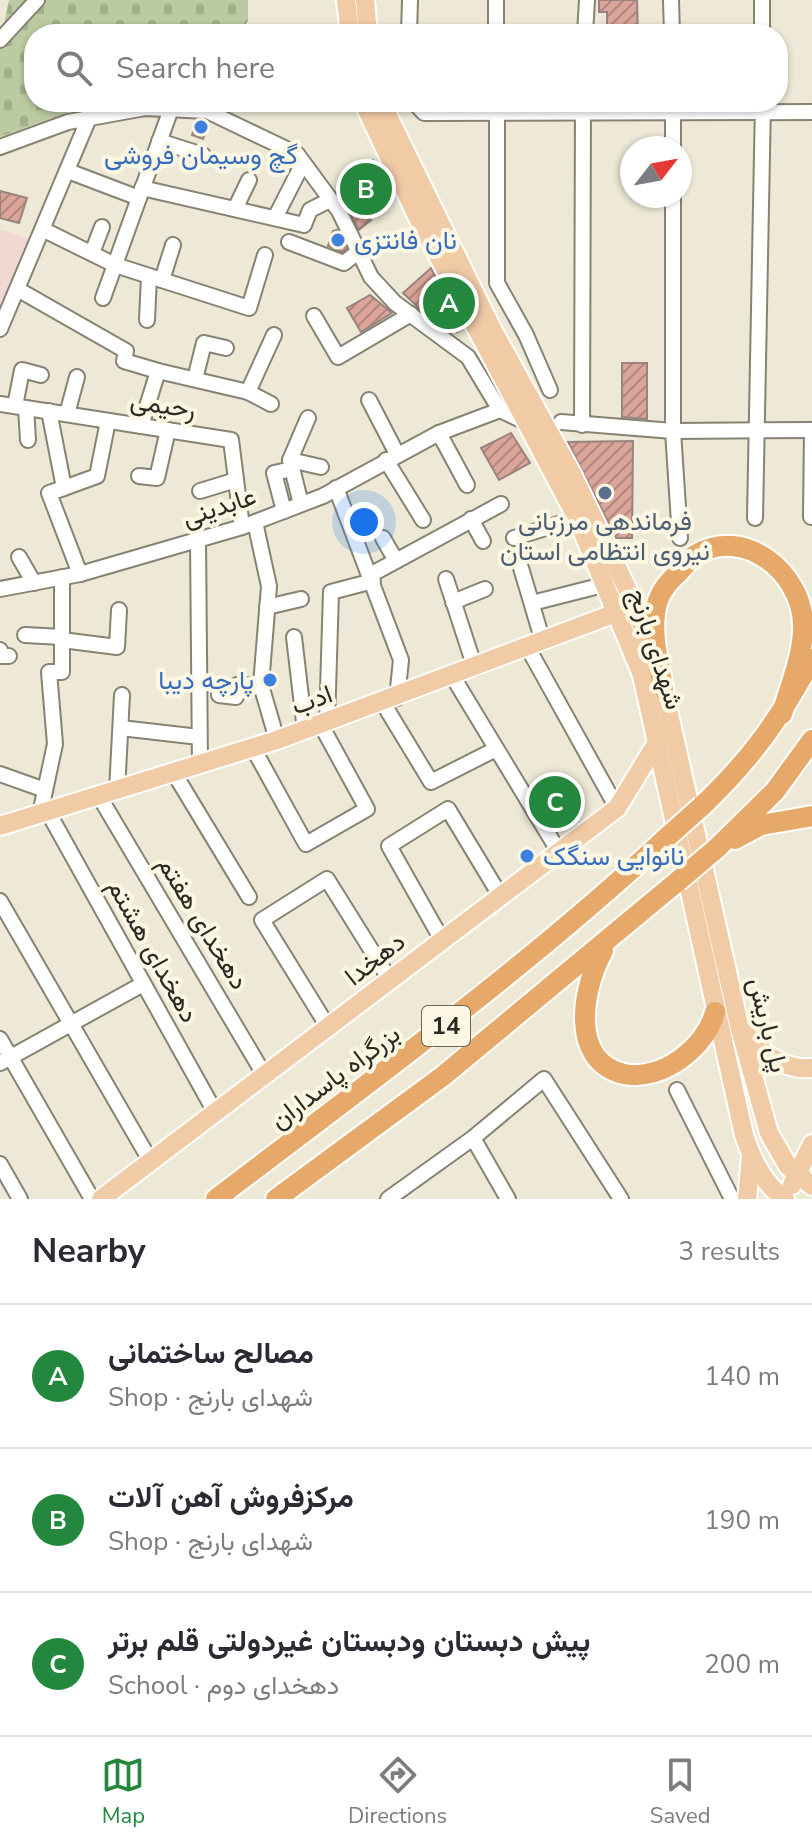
<!DOCTYPE html>
<meta charset="utf-8">
<style>
:root{--surface:#fff;--page:#f2f2f3;--text:#2b2b33;--muted:#7c7c81;--line:#e1e1e2;--accent:#23883d}
body{margin:0;font-family:"Nunito Sans",Vazirmatn,sans-serif;background:var(--page);color:var(--text)}
.compass{position:absolute;left:620px;top:136px;width:72px;height:72px;border-radius:50%;background:var(--surface);box-shadow:0 2px 6px #0004;rotate:59deg}
.you{position:absolute;left:364px;top:522px;width:28px;height:28px;margin:-20px;border:6px solid #fff;border-radius:50%;background:#1a73e8;box-shadow:0 0 0 12px #1a73e833}
.badge{display:grid;place-items:center;width:52px;height:52px;border-radius:50%;background:var(--accent);color:#fff;font-size:26px;font-weight:700}
.pin{position:absolute;translate:-50% -50%;border:4px solid #fff;box-shadow:0 2px 8px #0006}
.list{margin:0;padding:0;list-style:none}
h2{display:flex;justify-content:space-between;align-items:center;height:104px;margin:0;padding:0 32px;font-size:34px}
h2 small{font-size:26px;font-weight:400;color:var(--muted)}
.list li{display:grid;grid-template-columns:52px 1fr auto;gap:24px;align-items:center;box-sizing:border-box;height:144px;padding:0 32px;border-top:2px solid var(--line)}
.list b{display:block;font-size:30px;white-space:nowrap}
.list p{margin:0;font-size:26px;white-space:nowrap;color:var(--muted)}
.list em{font-size:26px;font-style:normal;color:var(--muted)}
.icon{flex:none;width:44px;height:44px;fill:none;stroke:currentColor;stroke-width:2;stroke-linecap:round;stroke-linejoin:round}
.map{position:relative;flex:none;width:812px;height:1199px;overflow:hidden}
.search{position:absolute;background:var(--surface);box-shadow:0 2px 6px #0004;left:24px;right:24px;top:24px;height:88px;display:flex;align-items:center;gap:20px;box-sizing:border-box;padding:0 28px;border-radius:32px;color:var(--muted);font-size:30px}
.sheet{height:536px;background:var(--surface)}
nav{display:flex;justify-content:space-around;align-items:center;box-sizing:border-box;height:112px;border-top:2px solid var(--line);background:var(--surface);font-size:22px;color:var(--muted)}
nav a{display:grid;justify-items:center;gap:4px}
nav .on{color:var(--accent)}
.map>svg:first-child{display:block}
.education{fill:#f2d8d2}
.cemetery{fill:url(#cemetery-stones)}
.building{fill:url(#building-hatch);stroke:#98837f;stroke-width:2}
.lines{fill:none;stroke-linecap:round;stroke-linejoin:round}
.minor-casing{stroke:#878372;stroke-width:18}
.major-casing{stroke:#fff;stroke-width:22}
.highway-casing{stroke:#fff;stroke-width:24}
.minor{stroke:#fff;stroke-width:14}
.major{stroke:#f1cba6;stroke-width:18}
.highway{stroke:#e7a96a;stroke-width:20}
.highway-bridge-casing{stroke:#fff;stroke-width:24;stroke-linecap:butt}
.highway-bridge{stroke:#e7a96a;stroke-width:20}
.shop-dot{fill:#3f7fe0;stroke:#fbf7e3;stroke-width:3}
.service-dot{fill:#5c6f8a;stroke:#fbf7e3;stroke-width:3}
.labels{text-anchor:middle;dominant-baseline:central;stroke-width:8;stroke-linejoin:round;paint-order:stroke}
.shield{fill:#fbf7e3;stroke:#69675c;stroke-width:2}
.shield-label{font-size:24px;font-weight:bold;fill:#2b2922}
.shop-label{font-size:26px;fill:#366cbe;stroke:#fbf7e3;text-anchor:start}
.street-label{font-size:26px;fill:#2b2922;stroke:#fbf7e3}
.service-label{font-size:26px;fill:#4e5e75;stroke:#fbf7e3}
</style>
<div class="map">
<svg width="812" height="1199" viewBox="0 0 812 1199">
<defs>
<pattern id="cemetery-stones" width="16" height="16" patternUnits="userSpaceOnUse" patternTransform="scale(2)"><rect width="16" height="16" fill="#bbcaa0"/><path d="M2 7V4a2 2 0 0 1 4 0v3zM10 15v-3a2 2 0 0 1 4 0v3z" fill="#a1ae8a"/></pattern>
<pattern id="building-hatch" width="6" height="6" patternUnits="userSpaceOnUse" patternTransform="scale(2)"><rect width="6" height="6" fill="#dba599"/><path d="M-1 1l2-2M0 6l6-6M5 7l2-2" fill="none" stroke="#b2867c"/></pattern>
</defs>
<rect width="100%" height="100%" fill="#ede9d6"/>
<g class="education">
<polygon points="0,229 31,239 0,308"/>
<polygon points="566,786 574,801 545,817 536,803"/>
</g>
<polygon class="cemetery" points="9,0 248,0 248,21 239,34 34,34 34,102 123,102 69,112 0,137 0,44"/>
<g class="building">
<polygon points="599,0 637,0 638,34 607,34 607,12 599,12"/>
<polygon points="197,120 208,123 203,139 192,135"/>
<polygon points="373,160 388,183 382,201 366,216 371,220 359,230 340,195"/>
<polygon points="0,191 27,198 19,223 0,218"/>
<polygon points="337,230 346,249 342,252 328,246 333,231"/>
<polygon points="431,268 463,329 457,332 437,296 420,309 403,293"/>
<polygon points="370,295 392,313 361,332 347,308"/>
<polygon points="622,363 647,363 647,419 622,417"/>
<polygon points="511,433 530,463 499,480 481,448"/>
<polygon points="633,441 632,538 616,538 568,442"/>
</g>
<g class="lines">
<defs>
<g id="minor">
<polyline points="496,0 496,34"/>
<polyline points="671,0 672,34"/>
<polyline points="762,0 762,34"/>
<polyline points="409,34 410,0"/>
<polyline points="585,34 587,0"/>
<polyline points="0,40 37,0"/>
<polyline points="414,102 424,113 812,112"/>
<polyline points="497,102 497,283 526,335 550,390"/>
<polyline points="673,102 673,148"/>
<polyline points="159,141 203,155"/>
<polyline points="0,147 68,122 145,108 207,111 297,154 339,211 371,277 395,303 468,357 500,410 527,423"/>
<polyline points="68,171 139,198"/>
<polyline points="142,188 304,225 310,210 330,200"/>
<polyline points="673,196 673,431 680,538"/>
<polyline points="235,209 249,180"/>
<polyline points="275,218 303,163"/>
<polyline points="44,230 115,265 249,308 265,255"/>
<polyline points="289,242 344,263 359,251"/>
<polyline points="92,253 102,227"/>
<polyline points="162,280 173,245"/>
<polyline points="19,290 126,351 124,361 158,371"/>
<polyline points="103,298 171,109 176,105"/>
<polyline points="314,316 338,357 411,314"/>
<polyline points="147,320 149,276"/>
<polyline points="0,329 89,118"/>
<polyline points="195,379 204,343 226,348"/>
<polyline points="248,392 274,335"/>
<polyline points="369,400 397,454"/>
<polyline points="0,404 231,440 242,527"/>
<polyline points="15,406 22,370 41,375"/>
<polyline points="26,408 28,440"/>
<polyline points="49,411 64,488 49,493 80,574"/>
<polyline points="67,414 77,377"/>
<polyline points="561,422 673,431 812,430"/>
<polyline points="582,425 583,102"/>
<polyline points="141,426 158,371 248,392 271,404"/>
<polyline points="439,433 467,485"/>
<polyline points="290,460 321,467"/>
<polyline points="386,460 423,520"/>
<polyline points="139,476 157,478 168,430"/>
<polyline points="64,488 97,476 108,421"/>
<polyline points="336,488 401,660 397,698"/>
<polyline points="200,491 236,480"/>
<polyline points="301,504 290,460 308,418"/>
<polyline points="284,511 274,473 292,469"/>
<polyline points="811,517 812,430"/>
<polyline points="755,518 763,102"/>
<polyline points="471,519 483,541"/>
<polyline points="255,522 269,586 261,685 277,740"/>
<polyline points="383,538 396,561"/>
<polyline points="514,538 577,518"/>
<polyline points="198,540 200,766"/>
<polyline points="19,557 34,583"/>
<polyline points="521,568 543,642"/>
<polyline points="370,575 501,504"/>
<polyline points="446,579 475,668"/>
<polyline points="0,589 80,574 242,527 323,496 439,433 500,410"/>
<polyline points="453,602 485,589"/>
<polyline points="532,603 607,584"/>
<polyline points="267,607 301,599"/>
<polyline points="25,635 62,637"/>
<polyline points="294,637 305,731"/>
<polyline points="62,640 117,647 119,610"/>
<polyline points="528,648 617,808"/>
<polyline points="0,650 2,656 9,656"/>
<polyline points="453,677 559,852"/>
<polyline points="219,695 236,697 237,685 261,685"/>
<polyline points="383,703 431,782 496,749"/>
<polyline points="327,723 331,592 373,581"/>
<polyline points="121,728 199,737"/>
<polyline points="253,748 306,844 367,809 321,725"/>
<polyline points="174,773 249,897"/>
<polyline points="0,774 45,790"/>
<polyline points="117,791 122,695"/>
<polyline points="99,796 265,1076"/>
<polyline points="48,812 215,1112"/>
<polyline points="40,814 55,744 49,672 62,672 62,577"/>
<polyline points="0,901 151,1162"/>
<polyline points="442,940 389,846 448,809 501,897"/>
<polyline points="328,1027 262,920 327,879 390,980"/>
<polyline points="0,1039 92,1199"/>
<polyline points="0,1063 143,984"/>
<polyline points="677,1090 732,1199"/>
<polyline points="473,1138 508,1199"/>
<polyline points="0,1164 20,1199"/>
<polyline points="388,1199 473,1138 544,1079 621,1199"/>
</g>
<g id="major">
<polyline points="346,0 350,34"/>
<polyline points="365,0 368,34"/>
<path d="M363,102L418,218L577,518L642,675L744,1135C752,1159 763,1184 785,1199"/>
<polyline points="381,102 492,329 571,472 635,605 663,688 740,1029 769,1133 788,1166 812,1186"/>
<polyline points="0,826 277,740 629,608"/>
<path d="M741,1029C761,1050 780,1071 812,1068"/>
<polyline points="792,1185 812,1144"/>
<polyline points="101,1199 617,808 658,741"/>
<polyline points="747,1199 751,1156"/>
</g>
<g id="highway">
<path d="M663,688C659,664 652,639 655,614C657,596 665,585 678,573C683,568 689,560 695,555C744,525 802,573 803,624C804,654 790,686 782,714"/>
<path d="M702,806C753,757 778,721 812,659"/>
<polyline points="735,839 761,825 812,816"/>
<polyline points="717,848 775,791 812,740"/>
<path d="M603,951C583,986 568,1061 624,1074C662,1082 707,1046 715,1012"/>
<path d="M216,1199C369,1082 524,970 665,839"/>
<polyline points="276,1199 443,1076 678,881"/>
</g>
</defs>
<use href="#minor" class="minor-casing"/>
<use href="#major" class="major-casing"/>
<use href="#highway" class="highway-casing"/>
<use href="#minor" class="minor"/>
<use href="#major" class="major"/>
<use href="#highway" class="highway"/>
<defs>
<g id="highway-bridge">
<polyline points="665,839 702,806"/>
<polyline points="678,881 717,848"/>
</g>
</defs>
<use href="#highway-bridge" class="highway-bridge-casing"/>
<use href="#highway-bridge" class="highway-bridge"/>
</g>
<g class="shop-dot">
<circle cx="201" cy="127" r="8"/>
<circle cx="338" cy="240" r="8"/>
<circle cx="270" cy="680" r="8"/>
<circle cx="527" cy="856" r="8"/>
</g>
<circle class="service-dot" cx="605" cy="493" r="8"/>
<g class="labels">
<rect class="shield" x="422" y="1006" width="48" height="40" rx="6"/>
<g class="shield-label">
<text x="446" y="1026">14</text>
</g>
<g class="shop-label">
<text x="201" y="155" text-anchor="middle">گچ وسیمان فروشی</text>
<text x="354" y="240">نان فانتزی</text>
<text x="254" y="680" text-anchor="end">پارچه دیبا</text>
<text x="543" y="856">نانوایی سنگک</text>
</g>
<g class="street-label">
<text transform="translate(163 405) rotate(9)">رحیمی</text>
<text transform="translate(219 507) rotate(-18)">عابدینی</text>
<text transform="translate(656 649) rotate(72)">شهدای بارنج</text>
<text transform="translate(312 700) rotate(-20)">ادب</text>
<text transform="translate(203 923) rotate(59)">دهخدای هفتم</text>
<text transform="translate(153 951) rotate(61)">دهخدای هشتم</text>
<text transform="translate(375 959) rotate(-38)">دهخدا</text>
<text transform="translate(768 1025) rotate(76)">پل باریش</text>
<text transform="translate(335 1077) rotate(-37)">بزرگراه پاسداران</text>
</g>
<g class="service-label">
<text x="605" y="521">فرماندهی مرزبانی<tspan x="605" dy="30">نیروی انتظامی استان</tspan></text>
</g>
</g>
</svg>
<svg class="compass" viewBox="-18 -18 36 36"><path d="M0-13l5 13h-10z" fill="#e53935"/><path d="M0 13l5-13h-10z" fill="#7c7c81"/></svg>
<div class="you"></div>
<div class="pin badge" style="left:449px;top:303px">A</div>
<div class="pin badge" style="left:366px;top:189px">B</div>
<div class="pin badge" style="left:555px;top:802px">C</div>
<div class="search"><svg class="icon" aria-label="search" viewBox="0 0 24 24"><circle cx="10" cy="10" r="6"/><path d="M15 15l6 6"/></svg>Search here</div>
</div>
<section class="sheet">
<h2>Nearby<small>3 results</small></h2>
<ul class="list">
<li><span class="badge">A</span><div><b>مصالح ساختمانی</b><p>Shop · شهدای بارنج</p></div><em>140 m</em></li>
<li><span class="badge">B</span><div><b>مرکزفروش آهن آلات</b><p>Shop · شهدای بارنج</p></div><em>190 m</em></li>
<li><span class="badge">C</span><div><b>پیش دبستان ودبستان غیردولتی قلم برتر</b><p>School · دهخدای دوم</p></div><em>200 m</em></li>
</ul>
</section>
<nav>
<a class="on"><svg class="icon" aria-label="map" viewBox="0 0 24 24"><path d="M3 6l6-2 6 2 6-2v14l-6 2-6-2-6 2zM9 4v14M15 6v14"/></svg>Map</a>
<a><svg class="icon" aria-label="directions" viewBox="0 0 24 24"><path d="M12 3l9 9-9 9-9-9zM9 14v-3h6M13 9l2 2-2 2"/></svg>Directions</a>
<a><svg class="icon" aria-label="saved" viewBox="0 0 24 24"><path d="M7 4h10v16l-5-4-5 4z"/></svg>Saved</a>
</nav>
